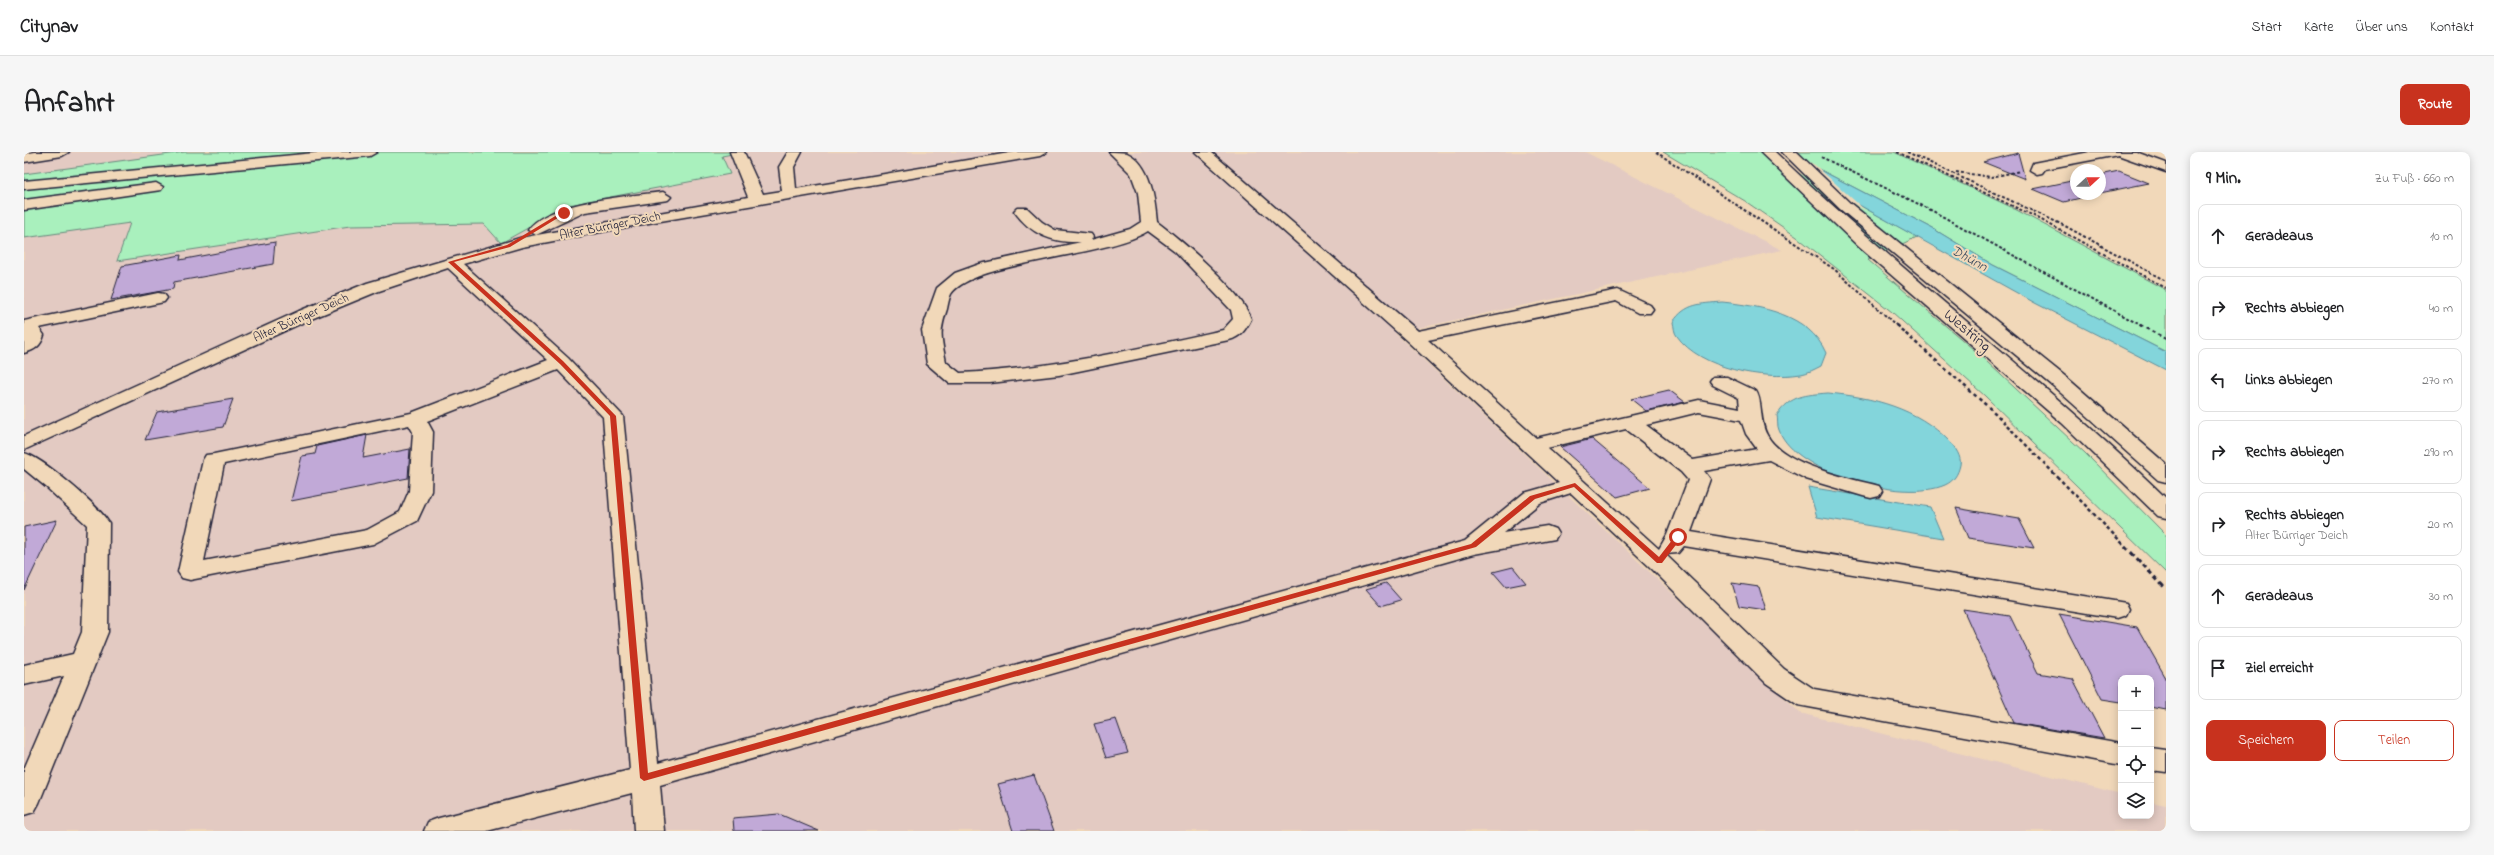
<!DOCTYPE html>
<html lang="de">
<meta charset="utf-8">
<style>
:root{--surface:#fff;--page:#f6f6f6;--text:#202124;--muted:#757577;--line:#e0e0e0;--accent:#c8321e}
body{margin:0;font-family:"Indie Flower",sans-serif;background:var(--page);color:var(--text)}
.controls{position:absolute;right:12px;bottom:12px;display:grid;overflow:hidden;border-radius:8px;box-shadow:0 2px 10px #0003}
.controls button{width:36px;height:36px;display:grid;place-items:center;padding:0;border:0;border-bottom:1px solid var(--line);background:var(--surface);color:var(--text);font:20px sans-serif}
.compass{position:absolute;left:2046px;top:12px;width:36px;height:36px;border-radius:50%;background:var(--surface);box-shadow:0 2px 10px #0003;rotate:69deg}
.stop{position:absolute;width:12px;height:12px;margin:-9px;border:3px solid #c8321e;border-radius:50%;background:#fff}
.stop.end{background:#c8321e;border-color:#fff;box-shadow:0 1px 4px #0008}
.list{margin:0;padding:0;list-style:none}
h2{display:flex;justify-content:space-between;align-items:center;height:52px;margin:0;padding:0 16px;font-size:17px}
h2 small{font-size:13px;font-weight:400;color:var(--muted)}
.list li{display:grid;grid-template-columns:26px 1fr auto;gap:12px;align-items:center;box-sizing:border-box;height:64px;margin:0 8px 8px;padding:0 8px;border:1px solid var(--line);border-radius:8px}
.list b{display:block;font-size:15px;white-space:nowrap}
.list p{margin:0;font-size:13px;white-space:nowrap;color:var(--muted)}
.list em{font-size:13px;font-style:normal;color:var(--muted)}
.actions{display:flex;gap:8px;padding:12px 16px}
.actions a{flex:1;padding:9px 0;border:1px solid var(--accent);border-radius:8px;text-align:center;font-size:14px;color:var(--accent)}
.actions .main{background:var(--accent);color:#fff}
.icon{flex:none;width:22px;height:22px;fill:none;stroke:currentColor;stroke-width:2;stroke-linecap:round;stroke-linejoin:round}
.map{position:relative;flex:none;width:2142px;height:679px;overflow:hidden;border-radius:8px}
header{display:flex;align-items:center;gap:24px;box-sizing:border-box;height:56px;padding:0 20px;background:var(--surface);border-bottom:1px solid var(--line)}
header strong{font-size:19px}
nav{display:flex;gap:22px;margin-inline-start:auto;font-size:14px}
.intro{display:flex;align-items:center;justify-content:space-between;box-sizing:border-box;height:96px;padding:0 24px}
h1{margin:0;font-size:28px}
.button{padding:10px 18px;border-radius:8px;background:var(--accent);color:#fff;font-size:14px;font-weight:700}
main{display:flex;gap:24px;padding:0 24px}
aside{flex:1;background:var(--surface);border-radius:8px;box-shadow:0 2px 10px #0003}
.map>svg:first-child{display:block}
.built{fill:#e3cac2}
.green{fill:#a9f0bd;stroke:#66897c}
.water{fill:#83d5db;stroke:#5c8d9b}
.pier{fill:#f1d8b9}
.building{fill:#c1a9d7;stroke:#22223b}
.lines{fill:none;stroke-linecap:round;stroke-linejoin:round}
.minor-casing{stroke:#22223b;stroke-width:3}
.major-casing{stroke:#22223b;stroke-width:3}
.path-far2{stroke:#22223b;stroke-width:2;stroke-dasharray:3 2;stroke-linecap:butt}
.path-far1{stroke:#22223b;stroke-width:2.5;stroke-dasharray:3.5 3;stroke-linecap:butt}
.path{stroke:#22223b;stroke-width:3;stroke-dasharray:5 3.5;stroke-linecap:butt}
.minor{fill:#f1d8b9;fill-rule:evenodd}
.major{fill:#f1d8b9;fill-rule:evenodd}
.route{fill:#c8321e}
.labels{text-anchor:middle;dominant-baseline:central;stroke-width:4;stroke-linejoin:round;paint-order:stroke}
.far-street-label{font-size:13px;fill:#22223b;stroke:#f1d8b9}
.far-water-label{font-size:14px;font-style:italic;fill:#35465b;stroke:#f1d8b9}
.street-label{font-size:16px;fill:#22223b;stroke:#f1d8b9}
</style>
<header>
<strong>Citynav</strong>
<nav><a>Start</a><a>Karte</a><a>Über uns</a><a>Kontakt</a></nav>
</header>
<div class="intro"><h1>Anfahrt</h1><a class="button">Route</a></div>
<main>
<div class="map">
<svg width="2142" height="679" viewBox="0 0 2142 679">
<rect width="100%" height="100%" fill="#f1d8b9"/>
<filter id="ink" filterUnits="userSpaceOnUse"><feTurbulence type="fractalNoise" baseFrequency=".025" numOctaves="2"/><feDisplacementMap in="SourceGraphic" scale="8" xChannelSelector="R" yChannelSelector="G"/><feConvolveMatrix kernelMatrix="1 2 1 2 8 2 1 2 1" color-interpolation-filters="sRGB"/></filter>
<g filter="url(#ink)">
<polygon class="built" points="0,0 1561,0 1758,98 1371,181 1776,561 2097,642 2097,664 2127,664 2127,650 2142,653 2142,679 0,679"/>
<g class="green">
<polygon points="161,0 718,0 698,4 706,22 545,53 477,91 460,72 326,74 93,109 106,71 0,86 0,22"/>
<polygon points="1639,0 1740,0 1893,85 1844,108 1949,197 2061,301 2142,383 2142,421 1961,244 1868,160 1773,85 1721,49"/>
<polygon points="1762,0 1870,0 1987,55 2142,138 2142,200 1969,113 1908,76"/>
</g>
<g class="water">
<polygon points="1740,0 1762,0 1908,76 1969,113 2142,200 2142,218 2011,151"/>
<path d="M1698,150C1737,154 1785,162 1802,201L1797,214C1791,217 1784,221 1777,222C1740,228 1676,217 1653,184C1650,181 1650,174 1649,170C1662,151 1676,152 1698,150Z"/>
<path d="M1804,241C1848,245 1893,256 1925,289C1931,295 1938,305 1936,313C1934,322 1930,329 1921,333C1880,351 1771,322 1755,278C1753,274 1754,268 1753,263C1767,243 1781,243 1804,241Z"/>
<polygon points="1784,335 1906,355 1919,386 1793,365"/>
</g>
<polygon class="pier" points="1738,0 1766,0 1791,13 1842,59"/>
<g class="building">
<polygon points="1994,1 2001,27 1959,10"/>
<polygon points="2095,19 2125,31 2076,41 2076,23"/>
<polygon points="2052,28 2052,42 2073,42 2040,50 2009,37"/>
<polygon points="251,90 249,112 150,130 149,137 87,148 98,114 157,103 156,108"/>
<polygon points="1645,238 1661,250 1622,259 1607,247"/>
<polygon points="209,247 199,275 121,288 133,260"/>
<polygon points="343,283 339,306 386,297 384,326 267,349 278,304 291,302 293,294"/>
<polygon points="1568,287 1626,336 1593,345 1536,295"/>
<polygon points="1932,356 1995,367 2010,396 1944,386"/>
<polygon points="33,368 0,438 0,375"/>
<polygon points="1489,415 1502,431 1482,435 1469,420"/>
<polygon points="1362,431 1377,448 1357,454 1342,437"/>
<polygon points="1708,431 1735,435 1742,458 1715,454"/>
<polygon points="1939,457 1986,464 2014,521 2049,527 2080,586 1990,571"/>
<polygon points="2035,462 2113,475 2142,526 2142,558 2127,555 2127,526 2097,526 2097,550 2078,547"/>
<polygon points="1092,567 1104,601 1082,606 1070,572"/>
<polygon points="1010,623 1030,679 989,679 974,632"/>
<polygon points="755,662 795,679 710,679 709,666"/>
</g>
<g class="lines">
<defs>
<g id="minor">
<polygon points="11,0 45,0 38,4 0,10 0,2"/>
<polygon points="301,0 353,0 346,4 0,37 0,29"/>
<path d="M706,0H720L739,42L758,39L755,15L764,0H778L770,15L772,37L991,0H1023L1016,4L619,72L498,95L439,112L544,206L599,264L634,611L1441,389L1500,341L1535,331L1383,189L1171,0H1187L1394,179L1594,138L1626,153L1629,157L1626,161H1614L1592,149L1404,188L1512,286L1675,248L1716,256L1715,246L1689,233L1686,229L1689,225H1703L1732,239C1739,249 1735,269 1743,283C1759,313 1824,326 1855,334L1858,339L1855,344L1847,346L1839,344L1782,327L1745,308L1680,319L1686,327L1667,380L2102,451L2105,457L2102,463L2093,466L1660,394L1654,401L1641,402L1760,517L1790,537L2097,591V613L1774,553L1742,531L1627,416L1547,341L1516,351L1479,381L1523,374L1531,377L1534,382L1531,387L1450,402L636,633L640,679H610L608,641L463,679H400L404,670L415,666L606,618L579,265L534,218L403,269L409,280L407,339L393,369L349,392L166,428L158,426L154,420L179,308L182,303L190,302L387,261L524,208L424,116L355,139L287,167L0,298V284L275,159L343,131L496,86L724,45ZM1675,260L1717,268L1722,282L1733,297L1669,308L1622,273ZM385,273L389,280L385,339L376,360L343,378L180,409L200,312ZM1602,277L1657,320L1664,328L1643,383L1635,397L1523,296Z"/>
<path d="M1085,0C1090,0 1098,0 1103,1C1127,12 1131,48 1133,70C1157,88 1218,139 1227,167C1222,177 1217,185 1205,188L1035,223L966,231H925L903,212L898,178L913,136L931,121L956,112L1057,90C1029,91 1007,83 990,59L993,56H1003L1018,70L1031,78L1067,82L1069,85L1067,88L1106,77L1117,70L1114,41L1107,22ZM1124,79L1151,99L1207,158L1209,167L1199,178C1112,197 1026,217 936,221L922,210C917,185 915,181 923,157C924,152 925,146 927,142C949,109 1084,105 1124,79Z"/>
<polygon points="2066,0 2112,0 2142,11 2142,20 2094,3 2021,17 2018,21 2013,22 2006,18 2009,11"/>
<polygon points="132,31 139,35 137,38 0,58 0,48"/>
<path d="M639,40L647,45L644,48L561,60L512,83L504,78C524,49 606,44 639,40Z"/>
<path d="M134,141L140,142L143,146L140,150L15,176L20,183C17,194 11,198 0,201V169Z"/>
<path d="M0,301C18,305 75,354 85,371L84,480L15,651L10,660L0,663V617L40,524L0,533V513L49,502L58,480L63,373L22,335L0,317Z"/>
<polygon points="2127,596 2142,598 2142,620 2127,618"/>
</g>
<g id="major">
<path d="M1736,0H1751C1877,121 2017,225 2142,346V366L2134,364L2038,271L1835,95Z"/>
<polygon points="1758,0 1773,0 1826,51 2042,225 2142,312 2142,330 2134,328 2028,233 1816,57"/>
</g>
</defs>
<use href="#minor" class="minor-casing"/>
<use href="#major" class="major-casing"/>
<g class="path-far2">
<polyline points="1632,0 1810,117 1873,174"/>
<polyline points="1873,0 2010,64 2142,136"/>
<polyline points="1883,0 2041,74 2142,129"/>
<polyline points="1797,5 1905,57 2118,174"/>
<polyline points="1932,20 1967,25 1996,19"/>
</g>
<g class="path-far1">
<polyline points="1872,173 1971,261 2102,395"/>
<polyline points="2116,173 2142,187"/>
</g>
<polyline class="path" points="2101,394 2142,437"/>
<use href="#minor" class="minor"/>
<use href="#major" class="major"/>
</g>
</g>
<polygon class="route" points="538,60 542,61 486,95 430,110 539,209 592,264 624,621 1447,392 1506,344 1551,331 1635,405 1652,383 1658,385 1638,411 1633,411 1550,335 1511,347 1452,395 620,629 616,626 586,264 536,212 424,110 483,93"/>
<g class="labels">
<g class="far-street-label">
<text transform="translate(586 74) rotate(-11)">Alter Bürriger Deich</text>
<text transform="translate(277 166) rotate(-24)">Alter Bürriger Deich</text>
</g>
<g class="far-water-label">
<text transform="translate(1945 107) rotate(29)">Dhünn</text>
</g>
<g class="street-label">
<text transform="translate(1943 179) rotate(40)">Westring</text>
</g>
</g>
</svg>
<div class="controls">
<button>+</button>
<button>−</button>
<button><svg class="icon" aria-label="locate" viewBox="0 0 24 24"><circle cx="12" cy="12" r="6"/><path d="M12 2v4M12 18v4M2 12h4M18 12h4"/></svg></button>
<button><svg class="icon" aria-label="layers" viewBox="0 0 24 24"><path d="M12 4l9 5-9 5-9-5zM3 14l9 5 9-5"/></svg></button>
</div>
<svg class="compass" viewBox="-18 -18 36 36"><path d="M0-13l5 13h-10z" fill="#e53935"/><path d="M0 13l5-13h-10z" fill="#757577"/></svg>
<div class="stop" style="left:1654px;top:385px"></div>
<div class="stop end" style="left:540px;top:61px"></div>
</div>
<aside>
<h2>9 Min.<small>Zu Fuß · 660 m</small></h2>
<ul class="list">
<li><svg class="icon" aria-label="ahead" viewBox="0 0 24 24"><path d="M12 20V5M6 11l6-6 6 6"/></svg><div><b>Geradeaus</b></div><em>10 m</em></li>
<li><svg class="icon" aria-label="right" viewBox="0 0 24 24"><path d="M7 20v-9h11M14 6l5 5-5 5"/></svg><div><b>Rechts abbiegen</b></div><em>40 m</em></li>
<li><svg class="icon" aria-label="left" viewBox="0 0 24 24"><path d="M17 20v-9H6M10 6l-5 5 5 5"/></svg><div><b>Links abbiegen</b></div><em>270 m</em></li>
<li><svg class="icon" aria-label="right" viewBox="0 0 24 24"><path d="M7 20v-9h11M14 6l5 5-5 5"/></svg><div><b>Rechts abbiegen</b></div><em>290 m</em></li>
<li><svg class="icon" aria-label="right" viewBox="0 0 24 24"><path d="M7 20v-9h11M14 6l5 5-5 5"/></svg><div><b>Rechts abbiegen</b><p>Alter Bürriger Deich</p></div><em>20 m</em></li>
<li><svg class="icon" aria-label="ahead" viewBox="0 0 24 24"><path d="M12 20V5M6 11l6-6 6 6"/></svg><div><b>Geradeaus</b></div><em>30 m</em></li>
<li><svg class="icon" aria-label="arrive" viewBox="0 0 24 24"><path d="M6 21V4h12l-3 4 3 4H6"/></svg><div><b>Ziel erreicht</b></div></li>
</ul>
<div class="actions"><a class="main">Speichern</a><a>Teilen</a></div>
</aside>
</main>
